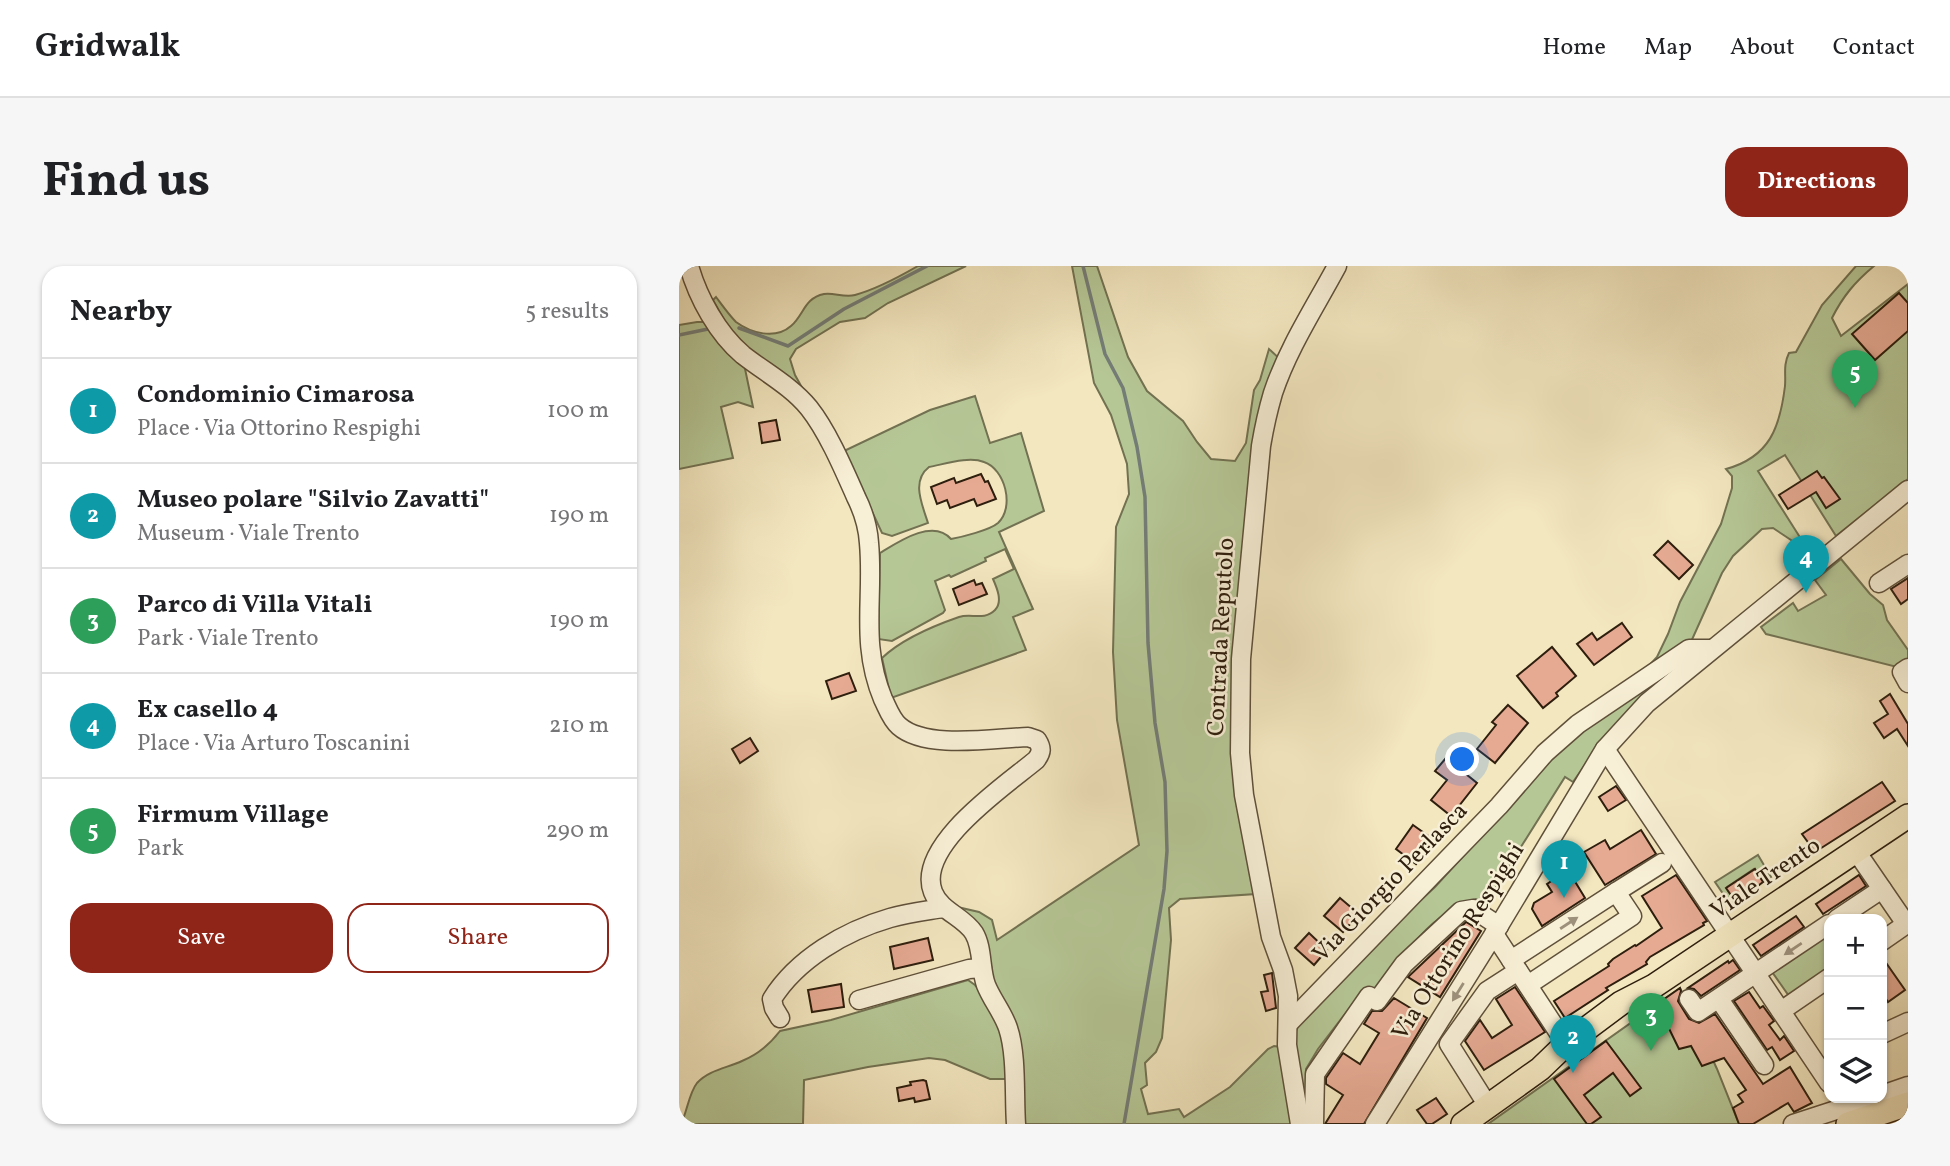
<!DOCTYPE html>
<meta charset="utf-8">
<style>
:root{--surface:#fff;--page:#f6f6f6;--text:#202124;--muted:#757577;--line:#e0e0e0;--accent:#8f2418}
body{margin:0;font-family:Vollkorn,serif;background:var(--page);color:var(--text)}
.controls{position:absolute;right:21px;bottom:21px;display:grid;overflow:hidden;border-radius:14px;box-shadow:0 2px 5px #0004}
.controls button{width:63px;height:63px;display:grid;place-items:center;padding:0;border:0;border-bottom:2px solid var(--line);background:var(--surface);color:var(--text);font:35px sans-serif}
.you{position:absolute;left:784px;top:494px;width:24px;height:24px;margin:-18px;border:5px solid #fff;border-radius:50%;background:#1a73e8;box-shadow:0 0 0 10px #1a73e833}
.badge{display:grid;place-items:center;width:46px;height:46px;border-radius:50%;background:var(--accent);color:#fff;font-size:23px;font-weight:700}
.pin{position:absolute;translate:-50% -58px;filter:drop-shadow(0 2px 4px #0008)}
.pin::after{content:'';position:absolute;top:37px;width:24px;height:21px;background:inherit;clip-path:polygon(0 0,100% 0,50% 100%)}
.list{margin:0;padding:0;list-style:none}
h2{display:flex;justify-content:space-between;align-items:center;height:91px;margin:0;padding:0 28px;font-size:30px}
h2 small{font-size:23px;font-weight:400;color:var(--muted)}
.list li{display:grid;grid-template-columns:46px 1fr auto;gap:21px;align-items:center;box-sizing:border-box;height:105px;padding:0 28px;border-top:2px solid var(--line)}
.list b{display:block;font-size:26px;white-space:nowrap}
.list p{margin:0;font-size:23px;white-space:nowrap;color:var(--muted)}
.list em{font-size:23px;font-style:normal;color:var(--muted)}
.actions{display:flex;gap:14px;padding:21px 28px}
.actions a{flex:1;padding:16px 0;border:2px solid var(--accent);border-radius:21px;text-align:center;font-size:24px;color:var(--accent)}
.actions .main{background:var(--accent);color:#fff}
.icon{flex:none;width:38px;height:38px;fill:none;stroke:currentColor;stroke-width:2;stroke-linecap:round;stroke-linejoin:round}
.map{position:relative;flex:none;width:1229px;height:858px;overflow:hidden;border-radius:21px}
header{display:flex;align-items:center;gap:42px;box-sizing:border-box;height:98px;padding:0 35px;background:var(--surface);border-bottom:2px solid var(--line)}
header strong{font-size:33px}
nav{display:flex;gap:38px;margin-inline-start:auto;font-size:24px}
.intro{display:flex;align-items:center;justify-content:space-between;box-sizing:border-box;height:168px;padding:0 42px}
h1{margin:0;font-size:49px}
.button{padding:18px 32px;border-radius:21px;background:var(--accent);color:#fff;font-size:24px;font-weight:700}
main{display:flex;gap:42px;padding:0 42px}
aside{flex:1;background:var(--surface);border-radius:21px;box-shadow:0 2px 5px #0004}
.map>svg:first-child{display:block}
.green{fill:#b6c796;stroke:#727252;stroke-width:2}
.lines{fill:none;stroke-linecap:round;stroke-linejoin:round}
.stream{stroke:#747d77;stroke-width:3.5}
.building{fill:#e6aa93;stroke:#2e1e0d;stroke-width:2}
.minor-casing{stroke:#5f503a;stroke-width:21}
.major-casing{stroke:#2e1e0d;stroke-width:26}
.minor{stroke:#f7efd6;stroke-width:18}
.major{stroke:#f3e7c0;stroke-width:23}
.oneway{fill:#9d917c}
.labels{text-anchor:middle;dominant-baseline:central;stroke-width:5;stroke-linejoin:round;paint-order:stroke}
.street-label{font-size:24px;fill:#2e1e0d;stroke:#f7efd6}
</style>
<header>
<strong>Gridwalk</strong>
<nav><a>Home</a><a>Map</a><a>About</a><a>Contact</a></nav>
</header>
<div class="intro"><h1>Find us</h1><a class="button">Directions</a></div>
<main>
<aside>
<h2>Nearby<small>5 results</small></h2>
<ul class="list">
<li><span class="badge" style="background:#0f9aa8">1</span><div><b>Condominio Cimarosa</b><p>Place · Via Ottorino Respighi</p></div><em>100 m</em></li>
<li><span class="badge" style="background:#0f9aa8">2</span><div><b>Museo polare &quot;Silvio Zavatti&quot;</b><p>Museum · Viale Trento</p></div><em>190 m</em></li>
<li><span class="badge" style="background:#2e9e5b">3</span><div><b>Parco di Villa Vitali</b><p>Park · Viale Trento</p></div><em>190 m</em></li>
<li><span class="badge" style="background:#0f9aa8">4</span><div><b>Ex casello 4</b><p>Place · Via Arturo Toscanini</p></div><em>210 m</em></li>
<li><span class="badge" style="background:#2e9e5b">5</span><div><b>Firmum Village</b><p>Park</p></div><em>290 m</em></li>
</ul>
<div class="actions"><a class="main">Save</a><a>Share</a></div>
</aside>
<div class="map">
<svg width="1229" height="858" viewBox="0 0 1229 858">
<rect width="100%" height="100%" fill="#f3e7c0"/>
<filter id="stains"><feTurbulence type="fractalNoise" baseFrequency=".00286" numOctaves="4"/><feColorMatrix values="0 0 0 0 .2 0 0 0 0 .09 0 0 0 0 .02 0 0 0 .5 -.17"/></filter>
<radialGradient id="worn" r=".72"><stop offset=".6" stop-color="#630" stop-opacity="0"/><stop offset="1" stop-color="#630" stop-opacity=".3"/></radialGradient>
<g class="green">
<path d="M239,0H287L209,37L186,52L161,56L117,83L111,93L116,109L126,127L83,95L53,68L34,34L37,31C43,39 50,49 57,56C72,67 96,74 112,60C125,49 125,32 145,28C154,26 165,32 176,29C198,23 220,11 239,0Z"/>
<polygon points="393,0 418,0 449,91 468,125 504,155 518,176 532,193 556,195 567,177 575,124 581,114 590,83 602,94 558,368 577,628 501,633 490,642 492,674 483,772 477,786 466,797 468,819 462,823 469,848 500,843 505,851 551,821 589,783 595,780 602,781 615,858 342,858 337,774 274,640 300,646 313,654 318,674 460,579 438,454 434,386 437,261 450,228 448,198 432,149 415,117"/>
<path d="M1177,0H1195C1176,16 1164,30 1153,52L1162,70L1229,18V213L1157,270L1106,189L1079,205L1129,284L1130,291L1112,274L1094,262L1083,263L1054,290L1043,307L1011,378L955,416L978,391L989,368L1001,336L1042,258L1053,222V210L1047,203C1091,191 1101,161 1106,120C1107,108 1104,99 1110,87L1117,86L1143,39Z"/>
<polygon points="18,56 28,56 65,98 74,141 59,136 42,141 54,192 0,203 0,59"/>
<path d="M296,130L311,177L342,167L365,245L320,266L354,343L334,351L347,384L212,432L203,392C223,373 254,360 280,351C292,347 305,355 316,344C324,336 318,322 314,313L335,303L326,283L306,292L307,295L272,311L270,309L256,315L266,344L264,347L213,375L199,373L201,287C219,276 254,252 272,273C283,271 311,264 319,257C336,241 326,203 305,196C290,190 266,198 250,201C232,215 243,238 249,257L213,270L203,267L165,185L251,144Z"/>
<polygon points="1162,293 1191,328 1204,339 1208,354 1229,384 1229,394 1218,401 1087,368 1082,361 1114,337 1119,345 1147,329 1136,314"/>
<path d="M1007,393L915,486L894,516L886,511L806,638L797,633C752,646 723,690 698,728L686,722L639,783L627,803L628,858C622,829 605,787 620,758L717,657L756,621L883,482L903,465Z"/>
<polygon points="1079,589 1092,611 1084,616 1075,603 1048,621 1056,635 1051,638 1036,616"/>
<polygon points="1150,663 1150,703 1110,730 1091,703"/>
<path d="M289,714L296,719L319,746L332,813H311L266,794L250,792L189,801L125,814L124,858H2C8,846 10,827 18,817C30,804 48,802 63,795C78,789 91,778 101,765L152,754Z"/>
<polygon points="1001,722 1038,803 1060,858 809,858"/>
</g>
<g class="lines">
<g class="stream">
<polyline points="404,0 426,88 444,122 458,181 466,231 469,377 476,457 486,516 488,585 485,623 445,858"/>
<polyline points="60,62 109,80 165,43 248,0"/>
<polyline points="0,69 29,63"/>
</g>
</g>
<g class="building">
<polygon points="1220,27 1229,37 1229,65 1196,94 1173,68"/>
<polygon points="97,154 101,174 83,177 80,157"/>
<polygon points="1138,205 1143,212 1145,211 1161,233 1147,242 1137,226 1109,243 1100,229"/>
<polygon points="302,208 306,216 309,215 317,233 298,240 295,233 271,242 268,234 258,238 252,221 275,212 277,217"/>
<polygon points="989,275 1014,299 1000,313 975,289"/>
<polygon points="1229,312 1229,333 1222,338 1212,323"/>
<polygon points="295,314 297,319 303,317 308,328 280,339 274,323"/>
<polygon points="943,357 953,371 915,399 898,378 913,367 918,374"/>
<polygon points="873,381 897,410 877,427 879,430 864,442 838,410"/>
<polygon points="170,407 177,425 153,433 147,415"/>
<polygon points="1211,428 1229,458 1229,480 1218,463 1205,472 1195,457 1209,448 1201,435"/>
<polygon points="829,439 849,457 816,497 798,483 817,459 813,456"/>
<polygon points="71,472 79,485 61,497 53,483"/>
<polygon points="767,492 798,517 772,550 752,534 768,514 756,505"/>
<polygon points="1203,516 1216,535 1136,586 1123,568"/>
<polygon points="937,520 947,534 929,545 920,531"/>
<polygon points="734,559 755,574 737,598 717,583"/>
<polygon points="962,564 977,588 926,619 905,586 926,574 931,583"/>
<polygon points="1076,603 1084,616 1062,633 1061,631 1056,635 1047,622"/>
<polygon points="889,604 906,632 863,660 853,643 855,637 873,626 868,618"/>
<polygon points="997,609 1028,655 1024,657 1025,659 971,691 967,696 968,698 927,722 929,724 886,752 875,735 930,700 929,698 934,693 956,679 957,680 983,662 963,630"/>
<polygon points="1180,609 1187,620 1144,648 1137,638"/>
<polygon points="661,632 680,648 664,666 645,650"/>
<polygon points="1117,650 1125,661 1082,690 1074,679"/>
<polygon points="787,656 802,665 761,731 729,711"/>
<polygon points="630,667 648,684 635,699 616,682"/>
<polygon points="249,672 254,694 215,703 211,681"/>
<polygon points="1203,691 1226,724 1209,736 1203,727"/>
<polygon points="1054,694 1061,704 1022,730 1015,723 1009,722 1049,695 1050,697"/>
<polygon points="593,707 597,742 587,745 582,726 589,725 585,709"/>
<polygon points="162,718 165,741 133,746 129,724"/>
<polygon points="836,721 866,766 805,804 786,775 801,754 813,772 833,759 817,733"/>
<polygon points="1001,722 1002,725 999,735 1010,753 1020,757 1036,748 1084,818 1111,801 1133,837 1115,846 1109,837 1074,858 1060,858 1054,842 1064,836 1059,829 1067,824 1045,792 1023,800 1012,780 1000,783 978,738"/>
<polygon points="1070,726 1081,742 1084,740 1095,755 1090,759 1101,774 1105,770 1115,785 1101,794 1093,781 1088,784 1055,735"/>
<polygon points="715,732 748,752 685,858 646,858 664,829 647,818 647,812 664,787 681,798 700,767 685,758 693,745 703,745"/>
<polygon points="927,775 962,822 951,830 934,807 905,829 922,851 912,858 908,858 875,813"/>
<polygon points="244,814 247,815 251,833 236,836 235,832 220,835 218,822 232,819 231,816"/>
<polygon points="757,832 768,848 753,858 748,858 738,844"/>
</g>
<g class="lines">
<defs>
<g id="minor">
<path d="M10,0C19,32 39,68 64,89C87,107 112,120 130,142C149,166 165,204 177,231C184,245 189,261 190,277C195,332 181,378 204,433C209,443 212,453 220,460C247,484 315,472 349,471L358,474C363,482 363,486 357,494C327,519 236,580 254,626C262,646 284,650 295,667C304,682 301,703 307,719C313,734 324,747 329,762C338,789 335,829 337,858"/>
<polyline points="1200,317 1229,298"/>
<polyline points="1229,402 1223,406 1229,417"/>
<polyline points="926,483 1150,817"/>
<polyline points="1177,585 1227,658"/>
<polyline points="937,626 983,597"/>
<polyline points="1158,653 1203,623"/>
<polyline points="815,668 893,787"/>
<polyline points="1203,675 1229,657"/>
<polyline points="832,694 937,626 953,650 849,719"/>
<polyline points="1010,733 1019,746 1150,658"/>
<polyline points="1040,733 1085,799"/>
<polyline points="180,734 290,703 303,702"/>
<polyline points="1102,745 1150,712"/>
<path d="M101,752L95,742L93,733C118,693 166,665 211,652C229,647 246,645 264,642"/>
<polyline points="610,757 820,540 866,487 899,458 1010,383 1032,383"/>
<polyline points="1203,768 1229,756"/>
<polyline points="1203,829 1229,820"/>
<polyline points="809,840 770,778 808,725 839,705"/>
<path d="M621,858L608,779L609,730L604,704L592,671L565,529L561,487L562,393L582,180C585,162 589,144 594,127C609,82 636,41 658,0"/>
<polyline points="635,858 636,808 690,730 698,735 725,698 782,645 794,643 820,660"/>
<polyline points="696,858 815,668 926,483 968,437 1229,224"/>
<polyline points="1114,858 1194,832"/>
</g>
<g id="major">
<polyline points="784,858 861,803 887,778 942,737 975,720 1229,550"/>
<polyline points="1169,858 1229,838"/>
</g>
</defs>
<use href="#minor" class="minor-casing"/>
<use href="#major" class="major-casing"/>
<use href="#minor" class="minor"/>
<use href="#major" class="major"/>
</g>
<defs><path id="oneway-solid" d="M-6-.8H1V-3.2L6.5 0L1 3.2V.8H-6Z" transform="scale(1.75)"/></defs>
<g class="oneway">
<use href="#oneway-solid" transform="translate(890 657) rotate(-33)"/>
<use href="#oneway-solid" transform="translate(1114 683) rotate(146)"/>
<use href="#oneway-solid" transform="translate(779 726) rotate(122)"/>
</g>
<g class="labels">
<g class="street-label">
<text transform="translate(543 371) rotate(-87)">Contrada Reputolo</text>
<text transform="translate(1087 613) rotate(-34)">Viale Trento</text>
<text transform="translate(712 617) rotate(-46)">Via Giorgio Perlasca</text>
<text transform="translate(780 676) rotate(-58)">Via Ottorino Respighi</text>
</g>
</g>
<rect width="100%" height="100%" filter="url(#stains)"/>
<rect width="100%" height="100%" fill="url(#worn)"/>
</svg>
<div class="controls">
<button>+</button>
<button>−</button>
<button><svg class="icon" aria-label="layers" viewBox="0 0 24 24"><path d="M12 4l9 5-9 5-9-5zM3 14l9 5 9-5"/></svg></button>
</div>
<div class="you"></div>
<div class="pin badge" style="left:885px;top:632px;background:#0f9aa8">1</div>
<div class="pin badge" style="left:894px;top:807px;background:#0f9aa8">2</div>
<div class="pin badge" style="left:972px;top:785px;background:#2e9e5b">3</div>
<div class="pin badge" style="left:1127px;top:327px;background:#0f9aa8">4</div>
<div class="pin badge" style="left:1176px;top:142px;background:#2e9e5b">5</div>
</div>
</main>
